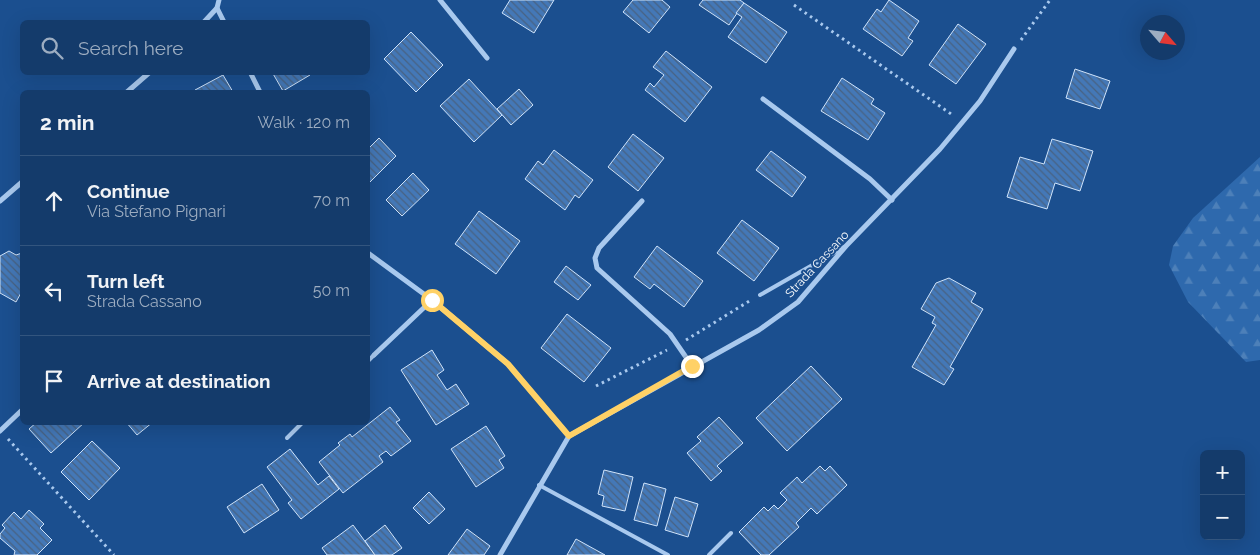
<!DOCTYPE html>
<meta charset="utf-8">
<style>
:root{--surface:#143b6b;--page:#214673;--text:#f1f3f6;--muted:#9dadc1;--line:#33557e}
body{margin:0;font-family:Raleway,sans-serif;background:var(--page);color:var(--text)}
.controls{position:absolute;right:15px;bottom:15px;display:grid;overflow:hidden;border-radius:8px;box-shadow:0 5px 20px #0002}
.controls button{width:45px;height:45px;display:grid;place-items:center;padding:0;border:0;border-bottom:1px solid var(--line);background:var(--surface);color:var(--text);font:25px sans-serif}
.compass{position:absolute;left:1140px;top:15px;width:45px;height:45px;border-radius:50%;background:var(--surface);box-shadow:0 5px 20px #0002;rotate:118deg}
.stop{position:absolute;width:15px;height:15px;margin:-11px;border:4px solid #ffd166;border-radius:50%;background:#fff}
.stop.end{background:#ffd166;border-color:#fff;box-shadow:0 1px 5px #0008}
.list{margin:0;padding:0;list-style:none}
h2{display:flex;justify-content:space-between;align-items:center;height:65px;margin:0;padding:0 20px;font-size:21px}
h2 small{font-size:16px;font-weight:400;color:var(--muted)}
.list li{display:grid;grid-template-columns:32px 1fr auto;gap:15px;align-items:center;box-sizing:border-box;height:90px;padding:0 20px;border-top:1px solid var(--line)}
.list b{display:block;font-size:19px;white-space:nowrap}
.list p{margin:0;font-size:16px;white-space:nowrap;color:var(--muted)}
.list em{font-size:16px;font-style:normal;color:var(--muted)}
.icon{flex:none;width:28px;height:28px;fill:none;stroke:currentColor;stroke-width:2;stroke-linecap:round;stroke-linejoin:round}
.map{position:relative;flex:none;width:1260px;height:555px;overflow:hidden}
.search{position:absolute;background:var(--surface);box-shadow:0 5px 20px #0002;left:20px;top:20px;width:350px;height:55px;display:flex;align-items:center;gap:12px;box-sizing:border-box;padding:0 18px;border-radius:8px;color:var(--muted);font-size:19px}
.panel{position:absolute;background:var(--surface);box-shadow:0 5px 20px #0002;left:20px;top:90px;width:350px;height:335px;border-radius:8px}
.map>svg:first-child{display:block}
.forest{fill:url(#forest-firs)}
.building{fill:url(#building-back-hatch);stroke:#cfe3fa}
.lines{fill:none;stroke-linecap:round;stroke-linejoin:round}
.path{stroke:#a9c9ee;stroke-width:3;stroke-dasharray:2.5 4;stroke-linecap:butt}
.service{stroke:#a9c9ee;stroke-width:4}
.minor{stroke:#a9c9ee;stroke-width:5}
.route{stroke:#ffd166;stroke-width:6}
.labels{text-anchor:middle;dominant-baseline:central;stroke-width:4;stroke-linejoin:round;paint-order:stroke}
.street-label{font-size:12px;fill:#fff;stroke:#1b4f8f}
</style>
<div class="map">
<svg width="1260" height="555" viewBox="0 0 1260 555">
<defs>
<pattern id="forest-firs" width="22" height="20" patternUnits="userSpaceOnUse" patternTransform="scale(1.25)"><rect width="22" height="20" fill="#2e69ad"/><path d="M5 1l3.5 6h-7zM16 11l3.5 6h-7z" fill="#4d80b9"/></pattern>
<pattern id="building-back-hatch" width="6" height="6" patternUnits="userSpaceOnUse" patternTransform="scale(1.25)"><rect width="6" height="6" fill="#4478b7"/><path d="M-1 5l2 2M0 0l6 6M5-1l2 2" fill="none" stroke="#486282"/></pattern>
</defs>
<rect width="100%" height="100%" fill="#1b4f8f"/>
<polygon class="forest" points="1260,157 1260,360 1246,362 1188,302 1169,265 1173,246 1193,218"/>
<g class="building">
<polygon points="510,0 554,0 534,33 502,13"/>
<polygon points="633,0 662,0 670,7 649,33 623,12"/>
<polygon points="703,0 740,0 744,3 729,25 699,5"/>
<polygon points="889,0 919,21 908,38 913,41 902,56 863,29 877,9 881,12"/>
<polygon points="744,3 787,32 766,63 728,37 742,17 736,13"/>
<polygon points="958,24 986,44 956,84 929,65"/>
<polygon points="411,32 443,65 416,92 384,59"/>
<polygon points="666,51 712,87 685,122 645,90 650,83 654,87 664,75 653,67"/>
<polygon points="1075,69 1110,81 1100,109 1066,98"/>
<polygon points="272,72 308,72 310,75 283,91"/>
<polygon points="223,75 233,92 196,92 195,90"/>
<polygon points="842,78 874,99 871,104 885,113 868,140 821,111"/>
<polygon points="469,79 502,115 474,142 440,106"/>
<polygon points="519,89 533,105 511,125 497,109"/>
<polygon points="633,134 664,158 638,191 608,167"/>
<polygon points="379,138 396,156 370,182 368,179 368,149"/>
<polygon points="1052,139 1093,151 1080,191 1055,183 1047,209 1007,197 1020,157 1044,164"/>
<polygon points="554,150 593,180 579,198 575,195 565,210 525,179 538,161 543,165"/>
<polygon points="771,151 806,177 792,197 756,170"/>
<polygon points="413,173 429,190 402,216 386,200"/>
<polygon points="479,211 520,241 496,274 455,244"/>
<polygon points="742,220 779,248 754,281 717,253"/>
<polygon points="657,246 703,281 684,307 654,284 650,289 634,277"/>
<polygon points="9,251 16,255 22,253 22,291 16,302 0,293 0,256"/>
<polygon points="566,266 591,285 578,300 554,282"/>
<polygon points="949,278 976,293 971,302 983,309 950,367 954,369 944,385 912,367 936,325 932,323 935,317 921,309 936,283"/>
<polygon points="567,314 611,348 584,382 541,348"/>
<polygon points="432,350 444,370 437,375 447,390 456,384 469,404 436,425 401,370"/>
<polygon points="811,366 842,399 787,451 756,418"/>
<polygon points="390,407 400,420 396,422 411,441 391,456 386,451 379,456 383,462 343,493 319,462 340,445 338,443 350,434 352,437"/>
<polygon points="719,417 743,443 717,466 722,471 711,481 687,453 701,441 697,437"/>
<polygon points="37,422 85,422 51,453 29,429"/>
<polygon points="126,422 153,422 137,435"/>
<polygon points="486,426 505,456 499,460 504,468 476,487 451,449"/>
<polygon points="92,441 120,468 89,500 61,472"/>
<polygon points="290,449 318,485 329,476 339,489 301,519 288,503 292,500 267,467"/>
<polygon points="820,466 825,471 830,466 847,485 817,514 811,508 796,523 799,527 769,555 761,555 739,532 764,507 768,511 774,505 778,509 787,500 780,493 797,477 802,483"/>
<polygon points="604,470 633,477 625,511 602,506 604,496 598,494"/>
<polygon points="644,483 666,489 657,526 634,520"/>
<polygon points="262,484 279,510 244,533 227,507"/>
<polygon points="429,492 445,509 429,524 413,508"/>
<polygon points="675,497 698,504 688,537 665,530"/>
<polygon points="29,510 44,524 40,528 52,540 37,555 14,555 15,551 0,538 0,534 5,528 2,525 14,512 21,519"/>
<polygon points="353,525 375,555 327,555 322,548"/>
<polygon points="385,525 402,548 392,555 375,555 365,541"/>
<polygon points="467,529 490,546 484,555 448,555"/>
<polygon points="576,539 605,555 567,555"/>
</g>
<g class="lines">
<g class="path">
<polyline points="794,5 954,116"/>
<polyline points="1021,40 1050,0"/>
<polyline points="686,340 751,300"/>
<polyline points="596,386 667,350"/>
<polyline points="8,439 114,555"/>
</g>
<g class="service">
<polyline points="760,295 844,247"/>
<polyline points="368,361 374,355"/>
<polyline points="287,438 303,422"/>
<polyline points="539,485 668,555"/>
<polyline points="709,555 731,533"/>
</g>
<g class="minor">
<polyline points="440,0 487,58"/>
<polyline points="217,8 224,22"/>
<polyline points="204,22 217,8 219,0"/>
<polyline points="250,72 260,92"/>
<polyline points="127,92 150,72"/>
<polyline points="763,99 870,179 892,200"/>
<polyline points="0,201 22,182"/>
<polyline points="642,201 599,248 595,258 597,268 670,334 692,366"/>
<polyline points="368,253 432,300 508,364 569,436"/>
<polyline points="374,355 432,300"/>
<polyline points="0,431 22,410"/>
<polyline points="500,555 569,436 759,330 798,302 846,246 940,149 980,101 1014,49"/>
</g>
</g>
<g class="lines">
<polyline class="route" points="432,300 508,364 569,436 692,366"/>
</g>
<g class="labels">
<g class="street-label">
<text transform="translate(817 264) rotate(-47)">Strada Cassano</text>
</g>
</g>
</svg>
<div class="controls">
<button>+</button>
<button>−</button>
</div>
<svg class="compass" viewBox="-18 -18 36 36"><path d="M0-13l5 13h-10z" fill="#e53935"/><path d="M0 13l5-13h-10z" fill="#9dadc1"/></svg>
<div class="stop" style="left:432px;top:300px"></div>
<div class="stop end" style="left:692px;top:366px"></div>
<div class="search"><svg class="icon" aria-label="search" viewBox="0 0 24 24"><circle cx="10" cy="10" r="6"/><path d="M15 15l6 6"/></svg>Search here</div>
<section class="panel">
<h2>2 min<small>Walk · 120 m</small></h2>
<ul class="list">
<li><svg class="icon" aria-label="ahead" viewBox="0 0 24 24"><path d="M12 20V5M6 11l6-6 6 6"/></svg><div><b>Continue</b><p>Via Stefano Pignari</p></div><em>70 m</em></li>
<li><svg class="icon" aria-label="left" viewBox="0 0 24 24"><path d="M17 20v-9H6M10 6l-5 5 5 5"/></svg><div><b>Turn left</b><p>Strada Cassano</p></div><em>50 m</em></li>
<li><svg class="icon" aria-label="arrive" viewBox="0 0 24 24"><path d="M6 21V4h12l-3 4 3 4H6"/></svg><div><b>Arrive at destination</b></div></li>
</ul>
</section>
</div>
